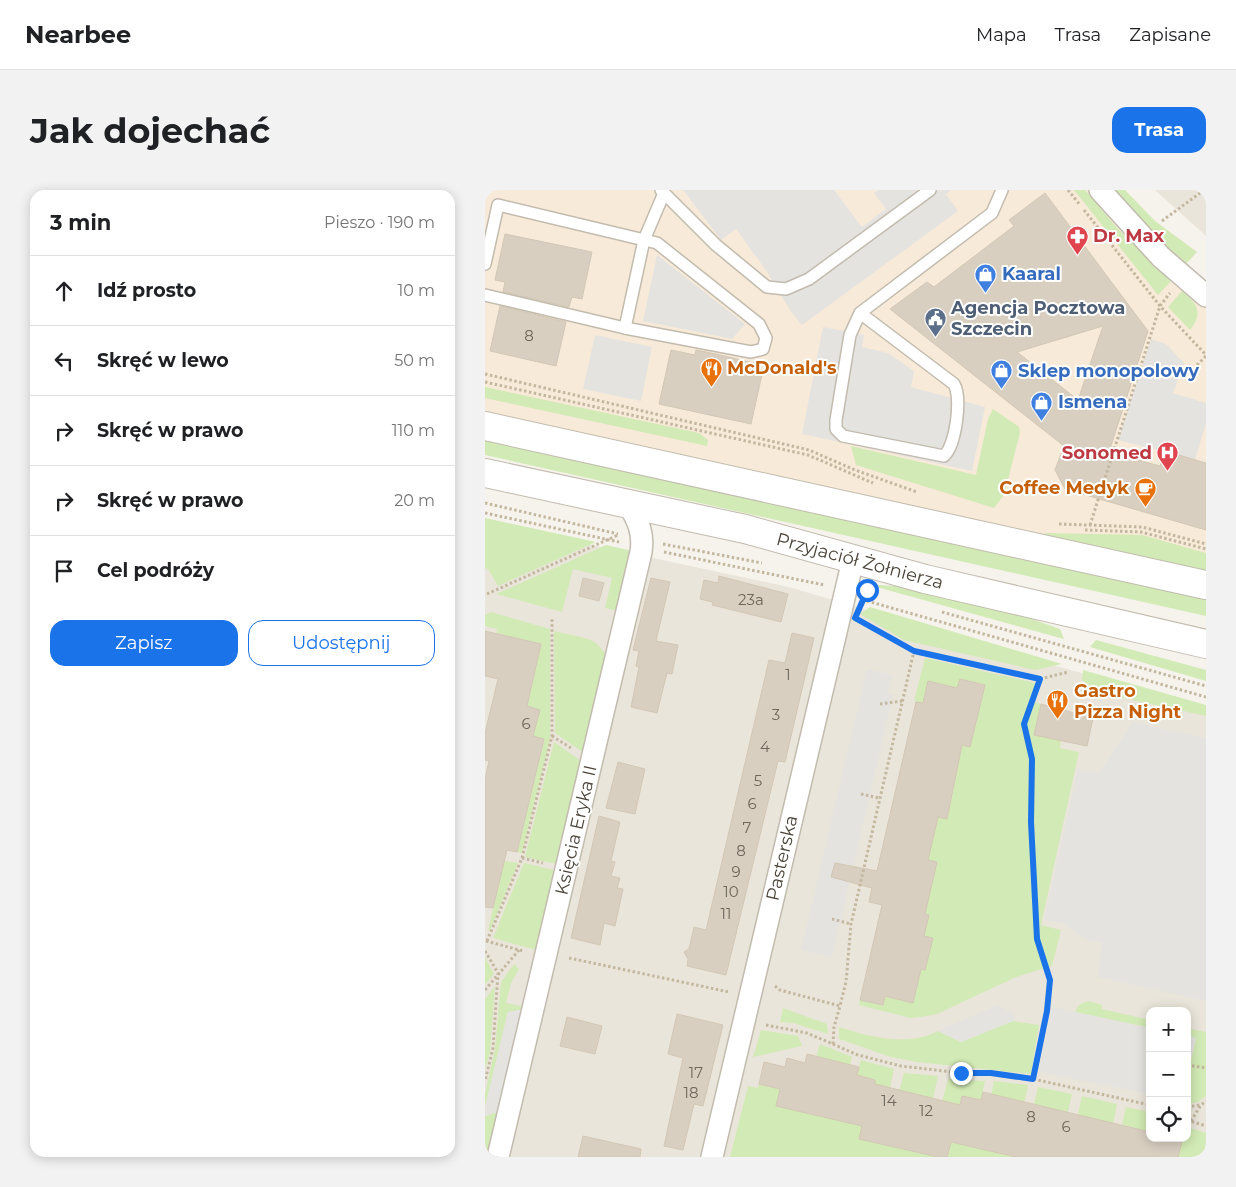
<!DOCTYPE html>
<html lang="pl">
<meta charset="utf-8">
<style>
:root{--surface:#fff;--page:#f2f2f2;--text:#202124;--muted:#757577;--line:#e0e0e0;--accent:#1a73e8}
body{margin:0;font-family:Montserrat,sans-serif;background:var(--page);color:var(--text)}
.controls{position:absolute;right:15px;bottom:15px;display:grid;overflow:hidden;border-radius:10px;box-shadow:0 2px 12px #0003}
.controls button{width:45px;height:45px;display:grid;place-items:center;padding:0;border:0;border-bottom:1px solid var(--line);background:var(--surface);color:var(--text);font:25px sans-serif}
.stop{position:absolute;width:15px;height:15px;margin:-11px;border:4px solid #1a73e8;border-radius:50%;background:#fff}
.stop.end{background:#1a73e8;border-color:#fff;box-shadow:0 1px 5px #0008}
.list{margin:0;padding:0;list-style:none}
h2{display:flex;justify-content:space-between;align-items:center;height:65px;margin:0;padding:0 20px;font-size:21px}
h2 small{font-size:16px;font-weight:400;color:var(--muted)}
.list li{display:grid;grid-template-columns:32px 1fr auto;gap:15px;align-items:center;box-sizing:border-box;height:70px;padding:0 20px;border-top:1px solid var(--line)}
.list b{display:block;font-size:19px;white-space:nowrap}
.list em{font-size:16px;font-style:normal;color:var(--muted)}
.actions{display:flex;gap:10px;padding:15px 20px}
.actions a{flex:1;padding:11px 0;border:1px solid var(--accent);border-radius:15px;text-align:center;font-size:18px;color:var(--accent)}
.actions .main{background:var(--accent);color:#fff}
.icon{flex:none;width:28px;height:28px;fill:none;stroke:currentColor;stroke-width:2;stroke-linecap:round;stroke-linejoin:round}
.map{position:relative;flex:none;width:721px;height:967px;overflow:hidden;border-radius:15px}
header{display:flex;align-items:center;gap:30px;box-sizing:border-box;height:70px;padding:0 25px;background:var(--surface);border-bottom:1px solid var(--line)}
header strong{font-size:24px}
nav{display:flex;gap:28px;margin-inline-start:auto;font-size:18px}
.intro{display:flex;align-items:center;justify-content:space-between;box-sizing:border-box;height:120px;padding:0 30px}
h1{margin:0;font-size:35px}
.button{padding:12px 22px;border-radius:15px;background:var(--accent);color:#fff;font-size:18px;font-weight:700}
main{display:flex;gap:30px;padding:0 30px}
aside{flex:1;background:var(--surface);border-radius:15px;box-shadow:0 2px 12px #0003}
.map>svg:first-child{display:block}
.residential{fill:#eae5da;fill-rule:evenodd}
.commercial{fill:#f7ead8}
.green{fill:#d2eab5}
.parking{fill:#e5e3e0}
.building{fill:#d8cfc1;stroke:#d3c7b4;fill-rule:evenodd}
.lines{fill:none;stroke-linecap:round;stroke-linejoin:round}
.service-casing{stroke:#c2bbae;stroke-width:14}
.minor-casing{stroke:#c2bbae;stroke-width:24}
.tertiary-casing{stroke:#c2bbae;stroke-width:30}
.path{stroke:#c4b79f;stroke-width:3;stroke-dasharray:2.5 2.5;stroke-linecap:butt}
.service{stroke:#fff;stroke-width:11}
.minor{stroke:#fff;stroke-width:21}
.tertiary{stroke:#fff;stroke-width:28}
.route{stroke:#1a73e8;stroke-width:6}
.labels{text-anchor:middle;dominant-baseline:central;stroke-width:4;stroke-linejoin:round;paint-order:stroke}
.number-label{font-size:15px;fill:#6e675b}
.health-label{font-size:18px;font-weight:bold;fill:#be3a42;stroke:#fff;text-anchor:start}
.shop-label{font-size:18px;font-weight:bold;fill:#366cbe;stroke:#fff;text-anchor:start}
.service-label{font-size:18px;font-weight:bold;fill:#4e5e75;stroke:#fff;text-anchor:start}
.food-label{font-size:18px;font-weight:bold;fill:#c56008;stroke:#fff;text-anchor:start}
.street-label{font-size:18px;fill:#4b4439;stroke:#fff}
</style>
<header>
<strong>Nearbee</strong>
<nav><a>Mapa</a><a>Trasa</a><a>Zapisane</a></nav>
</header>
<div class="intro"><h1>Jak dojechać</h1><a class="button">Trasa</a></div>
<main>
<aside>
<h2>3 min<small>Pieszo · 190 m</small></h2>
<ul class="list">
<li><svg class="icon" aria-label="ahead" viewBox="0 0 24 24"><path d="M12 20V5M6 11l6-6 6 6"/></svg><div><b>Idź prosto</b></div><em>10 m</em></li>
<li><svg class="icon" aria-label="left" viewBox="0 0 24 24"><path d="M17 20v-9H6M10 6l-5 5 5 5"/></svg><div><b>Skręć w lewo</b></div><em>50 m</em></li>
<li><svg class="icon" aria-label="right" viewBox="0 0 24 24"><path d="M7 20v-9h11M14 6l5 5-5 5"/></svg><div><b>Skręć w prawo</b></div><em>110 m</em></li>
<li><svg class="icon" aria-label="right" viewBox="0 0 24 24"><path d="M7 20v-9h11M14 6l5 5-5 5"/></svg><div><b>Skręć w prawo</b></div><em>20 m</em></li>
<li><svg class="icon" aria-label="arrive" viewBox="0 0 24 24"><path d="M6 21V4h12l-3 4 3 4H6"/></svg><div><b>Cel podróży</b></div></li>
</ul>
<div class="actions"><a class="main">Zapisz</a><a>Udostępnij</a></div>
</aside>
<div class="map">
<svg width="721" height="967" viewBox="0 0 721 967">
<rect width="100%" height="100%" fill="#f6f3ec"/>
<g class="residential">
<polygon points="670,0 721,0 721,46"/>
<path d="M0,332L304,397L560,473L721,517V967H0ZM665,821H702V948H665Z"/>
</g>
<polygon class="commercial" points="0,0 607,0 721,115 721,387 0,228"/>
<g class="green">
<polygon points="589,0 600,0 632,38 686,91 673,105"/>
<polygon points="628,0 640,0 670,31 712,62 700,75 668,44"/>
<path d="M697,101C712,114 719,122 705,140L683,117Z"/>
<polygon points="0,197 214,243 223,250 222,256 0,208"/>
<polygon points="508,219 534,237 535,243 519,305 509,318 371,275 366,256 491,285 503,229"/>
<polygon points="0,247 721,408 721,426 0,265"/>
<polygon points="0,328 111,352 13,396 3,379 0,378"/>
<polygon points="562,343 657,345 721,363 721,381 558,344"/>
<polygon points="121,355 148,361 133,421 120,418 127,388 88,379 77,422 11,404"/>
<polygon points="394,395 410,396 541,427 575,439 579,449 388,396"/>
<polygon points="385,417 577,474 550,480 419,450 375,424"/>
<polygon points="6,422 65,439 65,550 37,663 32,662 59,550 48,546 54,520 42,516 56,454 11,443 12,439 0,436 0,425"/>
<path d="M69,441C90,447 112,445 121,466L102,560L96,561L70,543Z"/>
<polygon points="611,450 721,480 721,491 605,457"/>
<polygon points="440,468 551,493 545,511 556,514 550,545 576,550 575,558 594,562 556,735 576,740 567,776 531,787 452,824 436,827 425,828 374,815 375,810 398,815 400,806 428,813 436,779 448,748 439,746 444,725 431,721 452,672 443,670 453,627 462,628 469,598 461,595 477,555 485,557 500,495 475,489 472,498 443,491 438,513 429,511"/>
<polygon points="598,480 721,515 721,526 611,502 604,499 597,489"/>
<polygon points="69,552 99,573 76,675 40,667"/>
<polygon points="19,671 33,673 5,740 3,741"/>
<polygon points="39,673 73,681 55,761 8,748"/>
<polygon points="0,767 9,784 0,795"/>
<polygon points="29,774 34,779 26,793 21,813 36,816 37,814 41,815 40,819 23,822 0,917 0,904 10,859 16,792"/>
<polygon points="10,796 5,862 0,879 0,809"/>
<polygon points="603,811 617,815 617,819 665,830 665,838 590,822 594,815"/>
<polygon points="298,818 342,834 343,844 308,833 295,832"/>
<path d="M528,831L554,835L546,884L432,872L406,867L354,849V837C384,847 423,857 453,841L476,852Z"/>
<polygon points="702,838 721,842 721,906 713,912 702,914 702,887 711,848 702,846"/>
<polygon points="276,840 313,846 317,856 268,867"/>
<polygon points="335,854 367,867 363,883 329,875"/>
<polygon points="376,870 409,879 403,907 388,903 390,890 372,885"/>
<polygon points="419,883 453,886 446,917 412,909"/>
<polygon points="463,889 500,891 496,910 477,906 473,923 455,919"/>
<polygon points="509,891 543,895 538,919 505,912"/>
<polygon points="274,894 295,899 377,936 374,949 453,967 245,967 263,896 273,898"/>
<polygon points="553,897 587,904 581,930 547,922"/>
<polygon points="597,906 632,914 628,934 591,932"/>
<polygon points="641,917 665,922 665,942 637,935"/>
<polygon points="16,921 3,963 0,962 0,926"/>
<polygon points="702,937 721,943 720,967 693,967 697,950 692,948 702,948"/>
<polygon points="466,952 531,967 462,967"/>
</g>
<g class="parking">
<polygon points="198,0 349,0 377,37 401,19 389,3 394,0 466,0 461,4 473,21 317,135 306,122 283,83 251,39 236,50"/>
<polygon points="172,65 260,134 247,149 158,131"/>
<polygon points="338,137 379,145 377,157 403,163 429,181 426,197 500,217 487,281 317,244"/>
<polygon points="110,145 167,157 156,211 98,199"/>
<polygon points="666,149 681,154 699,173 688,203 721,213 721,233 710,270 633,250"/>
<polygon points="382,479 407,485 402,503 408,505 347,767 316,760"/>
<polygon points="648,532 721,548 721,811 614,787 616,753 599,749 580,734 559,730 593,579 614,583"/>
<polygon points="513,815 530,825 528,831 476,852 453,841"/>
<polygon points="567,817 665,838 665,904 554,882"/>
<polygon points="40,819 16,921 0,926 0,917 23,822"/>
<polygon points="702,846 711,848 702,887"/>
</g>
<g class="building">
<path d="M560,3L663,141L624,262L675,276L680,261L721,273V340L580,299L570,280L579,256L405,119L442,92L449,97L529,36L524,30ZM618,136L593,210L532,162Z"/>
<polygon points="20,44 107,62 97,109 87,107 84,117 18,102 20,92 10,90"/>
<polygon points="15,116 81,132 71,176 5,161"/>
<polygon points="186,160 210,165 211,160 231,164 269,173 268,178 278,180 266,234 174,214"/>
<polygon points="234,386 303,404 296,432 227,415 228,412 215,409 219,390 233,393"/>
<polygon points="98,388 119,393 114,411 94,406"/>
<polygon points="166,388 185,392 171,451 193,455 187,484 182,483 172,523 146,517 154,477 151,476 154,461 148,460"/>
<polygon points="0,441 56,454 42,516 55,520 48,546 59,549 32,662 22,660 8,718 0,717 0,589 4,571 0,570 0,543 13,489 0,486"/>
<polygon points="307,443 329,448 300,572 293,571 241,785 202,776 203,769 199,762 204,759 209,737 221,740 284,470 300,473"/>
<polygon points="475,489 500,495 485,557 477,555 462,629 453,627 443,670 452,672 440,724 444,725 439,746 448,748 440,780 436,779 428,813 400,806 398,815 375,810 397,715 384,712 387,698 346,687 350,673 392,681 431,512 438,513 443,491 472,498"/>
<polygon points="556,514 608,528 602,556 549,545"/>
<polygon points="133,572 160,579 150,624 121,618"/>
<polygon points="114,626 135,632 126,671 130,672 126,686 135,688 132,698 138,699 130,736 119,733 115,755 86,748"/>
<polygon points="192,824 238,835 218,916 209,914 198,960 179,956 198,868 183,864"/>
<polygon points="82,827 117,836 110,864 75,856"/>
<polygon points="322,864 374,877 372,885 390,890 390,894 475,915 477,906 496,910 498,902 665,942 665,948 698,948 693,967 531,967 466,952 462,967 453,967 374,949 377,936 291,916 295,899 274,894 279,872 300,877 302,868 320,873"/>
<polygon points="98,946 156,959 155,967 93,967"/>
</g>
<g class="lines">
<defs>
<g id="service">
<polyline points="176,0 231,55 282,97 301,99 324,89 445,0"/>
<polyline points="0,74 13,15 172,53 274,134 281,148 278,159 266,162 140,138 0,105"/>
<path d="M375,123L469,194C477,208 471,255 459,266L358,246L351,239V230L365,145L375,123L507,23L517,0"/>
<polyline points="140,138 159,50 179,3"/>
</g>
<g id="minor">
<polyline points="615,0 676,67 721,106"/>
<path d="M13,967L156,362C159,344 153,330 144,315"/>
<polyline points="227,967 368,370"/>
</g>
<g id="tertiary">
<polyline points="0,236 721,395"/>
<polyline points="0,283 260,339 440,389 721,454"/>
</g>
</defs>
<use href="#service" class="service-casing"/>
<use href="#minor" class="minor-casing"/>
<use href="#tertiary" class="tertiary-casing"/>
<g class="path">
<polyline points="583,0 595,15"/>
<polyline points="599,20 675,116 721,165"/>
<polyline points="677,31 719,0"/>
<polyline points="712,175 721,166"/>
<polyline points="0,184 324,260 370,280 432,302"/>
<polyline points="0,192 323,265 388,293"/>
<polyline points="0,313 133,344"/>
<polyline points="0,323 134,352"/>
<polyline points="574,334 657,337 721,354"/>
<polyline points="605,335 675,116 685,103"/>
<polyline points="600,340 656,342 721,359"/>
<polyline points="178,354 277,373"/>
<polyline points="179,362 339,395"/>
<polyline points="2,404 133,345"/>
<polyline points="382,411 721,507"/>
<polyline points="457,422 721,496"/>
<polyline points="376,431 429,461 555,489 583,482"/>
<polyline points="395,514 417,511"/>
<polyline points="67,546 86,558"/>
<polyline points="376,604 394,608"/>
<polyline points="37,668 58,673"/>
<polyline points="347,729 366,734"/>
<polyline points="1,751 38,761"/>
<polyline points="2,751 37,668 67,546 67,428"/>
<polyline points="0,761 13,783 8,858 0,891"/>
<polyline points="84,768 244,802"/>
<polyline points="290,796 295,800 355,816 361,792 366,734 429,461"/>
<polyline points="0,800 34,760"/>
<polyline points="281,835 322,843 373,865 416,876 476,883 506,883 548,889 665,915"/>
<polyline points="348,854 349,837 355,816"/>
<polyline points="702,875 721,878"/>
<polyline points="548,889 562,821 565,790 552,749 546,632 547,569 539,534 555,489"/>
<polyline points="702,917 715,915"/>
<polyline points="702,930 721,936"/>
<polyline points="706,931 716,915 721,911"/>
<polyline points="720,967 721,965"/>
</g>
<use href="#service" class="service"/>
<use href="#minor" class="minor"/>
<use href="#tertiary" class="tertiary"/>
</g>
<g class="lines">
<polyline class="route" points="382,400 388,402 378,410 370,428 429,461 555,489 539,534 547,569 546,632 552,749 565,790 562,821 548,889 506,883 476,883"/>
</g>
<defs>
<symbol id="pharmacy-pin" viewBox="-11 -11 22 30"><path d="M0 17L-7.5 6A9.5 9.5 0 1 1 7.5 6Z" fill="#e0444e" stroke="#fff"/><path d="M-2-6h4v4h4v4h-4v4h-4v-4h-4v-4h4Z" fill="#fff"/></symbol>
<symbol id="shop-pin" viewBox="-11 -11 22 30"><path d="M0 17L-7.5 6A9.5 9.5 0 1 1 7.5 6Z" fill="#3f7fe0" stroke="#fff"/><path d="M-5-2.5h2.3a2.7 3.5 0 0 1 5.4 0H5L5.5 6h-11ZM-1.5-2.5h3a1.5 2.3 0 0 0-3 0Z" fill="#fff"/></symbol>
<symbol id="civic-pin" viewBox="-11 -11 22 30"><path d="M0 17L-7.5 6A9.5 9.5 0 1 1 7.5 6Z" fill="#5c6f8a" stroke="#fff"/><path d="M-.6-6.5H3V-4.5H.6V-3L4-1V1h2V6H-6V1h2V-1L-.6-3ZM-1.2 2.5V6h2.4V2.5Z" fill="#fff"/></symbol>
<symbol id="restaurant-pin" viewBox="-11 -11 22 30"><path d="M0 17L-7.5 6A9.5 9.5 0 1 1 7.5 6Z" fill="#e8710a" stroke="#fff"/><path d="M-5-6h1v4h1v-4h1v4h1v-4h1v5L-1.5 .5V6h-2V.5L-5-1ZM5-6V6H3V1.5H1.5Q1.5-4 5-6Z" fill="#fff"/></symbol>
<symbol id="hospital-pin" viewBox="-11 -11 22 30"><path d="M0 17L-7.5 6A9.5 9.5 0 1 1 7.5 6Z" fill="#e0444e" stroke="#fff"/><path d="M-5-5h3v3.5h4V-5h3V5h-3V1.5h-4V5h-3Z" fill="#fff"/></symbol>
<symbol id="cafe-pin" viewBox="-11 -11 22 30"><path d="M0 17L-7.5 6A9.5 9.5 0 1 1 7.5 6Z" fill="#e8710a" stroke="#fff"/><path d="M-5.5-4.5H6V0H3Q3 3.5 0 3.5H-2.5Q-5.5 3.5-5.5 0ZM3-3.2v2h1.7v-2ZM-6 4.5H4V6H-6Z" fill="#fff"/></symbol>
</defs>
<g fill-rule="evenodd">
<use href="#pharmacy-pin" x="580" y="34" width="25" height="34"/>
<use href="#shop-pin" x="488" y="72" width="25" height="34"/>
<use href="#civic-pin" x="438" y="116" width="25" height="34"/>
<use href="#restaurant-pin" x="214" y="166" width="25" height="34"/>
<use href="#shop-pin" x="504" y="168" width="25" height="34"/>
<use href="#shop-pin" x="544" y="200" width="25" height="34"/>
<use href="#hospital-pin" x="670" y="250" width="25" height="34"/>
<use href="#cafe-pin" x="648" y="286" width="25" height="34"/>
<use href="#restaurant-pin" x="560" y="498" width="25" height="34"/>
</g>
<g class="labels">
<g class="number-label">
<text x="44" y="145">8</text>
<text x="266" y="409">23a</text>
<text x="303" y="484">1</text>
<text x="291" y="524">3</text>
<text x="41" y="533">6</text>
<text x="280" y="556">4</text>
<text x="273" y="590">5</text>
<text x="267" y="613">6</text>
<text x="262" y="637">7</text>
<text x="256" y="660">8</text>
<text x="251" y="681">9</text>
<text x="246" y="701">10</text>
<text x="241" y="723">11</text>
<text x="211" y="882">17</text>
<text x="206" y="902">18</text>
<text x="404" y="910">14</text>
<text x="441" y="920">12</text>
<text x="546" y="926">8</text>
<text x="581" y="936">6</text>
</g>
<g class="health-label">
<text x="608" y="46">Dr. Max</text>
<text x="667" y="263" text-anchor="end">Sonomed</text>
</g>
<g class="shop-label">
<text x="517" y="84">Kaaral</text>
<text x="533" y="181">Sklep monopolowy</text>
<text x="573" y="212">Ismena</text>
</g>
<g class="service-label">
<text x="466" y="118">Agencja Pocztowa<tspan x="466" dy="21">Szczecin</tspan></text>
</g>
<g class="food-label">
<text x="242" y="178">McDonald's</text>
<text x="644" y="298" text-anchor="end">Coffee Medyk</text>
<text x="589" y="501">Gastro<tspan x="589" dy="21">Pizza Night</tspan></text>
</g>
<g class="street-label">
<text transform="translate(375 371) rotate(15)">Przyjaciół Żołnierza</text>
<text transform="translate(91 640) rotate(-77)">Księcia Eryka II</text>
<text transform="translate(297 668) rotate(-77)">Pasterska</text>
</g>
</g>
</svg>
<div class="controls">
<button>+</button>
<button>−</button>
<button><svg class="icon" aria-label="locate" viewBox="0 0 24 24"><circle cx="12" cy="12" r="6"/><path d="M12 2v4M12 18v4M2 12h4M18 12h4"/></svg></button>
</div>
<div class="stop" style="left:382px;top:400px"></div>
<div class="stop end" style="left:476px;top:883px"></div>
</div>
</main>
